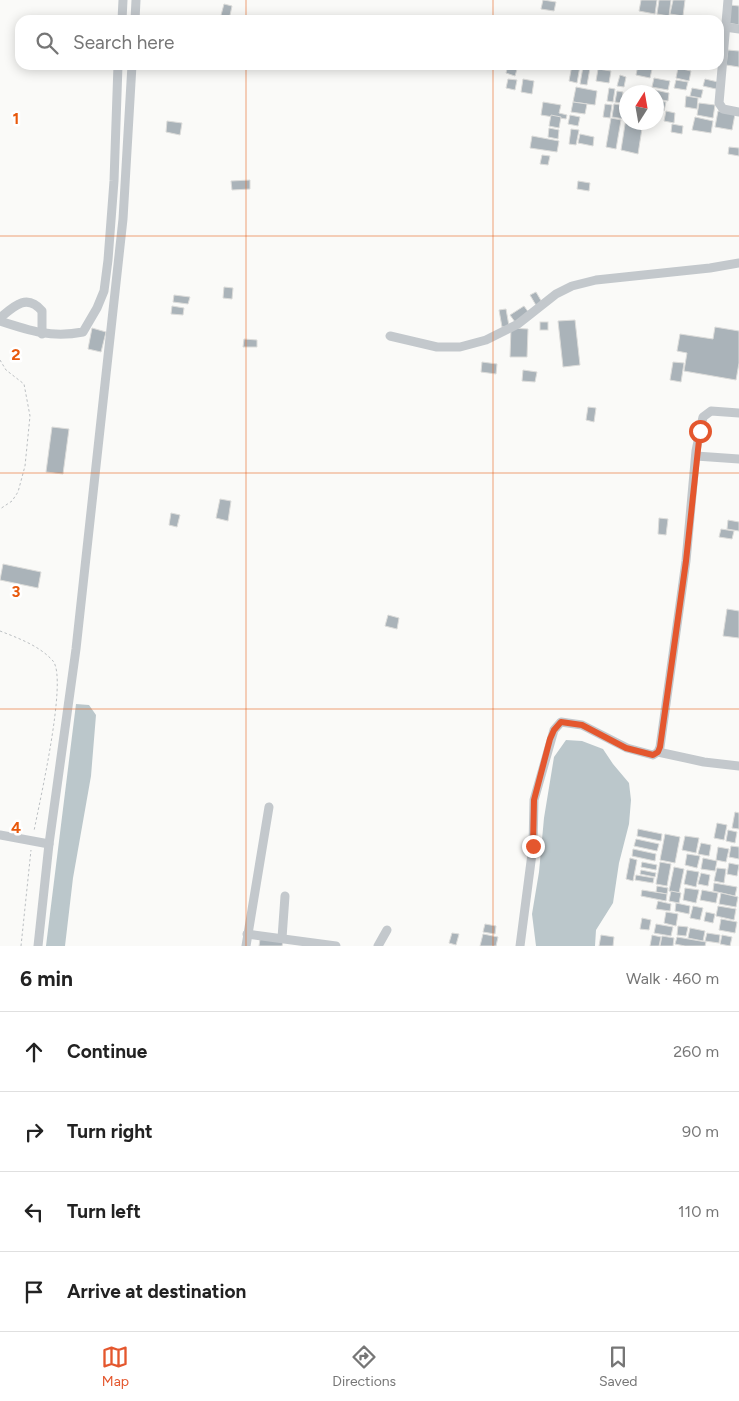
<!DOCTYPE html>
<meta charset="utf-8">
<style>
:root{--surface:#fff;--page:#f6f6f6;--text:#222;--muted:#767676;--line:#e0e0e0;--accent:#e4572e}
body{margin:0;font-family:Figtree,sans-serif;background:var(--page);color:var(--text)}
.compass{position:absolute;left:619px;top:85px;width:45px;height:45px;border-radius:50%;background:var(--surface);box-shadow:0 2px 12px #0003;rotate:11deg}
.stop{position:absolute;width:15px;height:15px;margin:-11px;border:4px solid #e4572e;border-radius:50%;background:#fff}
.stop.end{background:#e4572e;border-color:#fff;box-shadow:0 1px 5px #0008}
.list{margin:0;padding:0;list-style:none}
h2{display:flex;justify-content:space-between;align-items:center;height:65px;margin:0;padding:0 20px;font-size:21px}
h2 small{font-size:16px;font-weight:400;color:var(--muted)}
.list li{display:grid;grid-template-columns:32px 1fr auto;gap:15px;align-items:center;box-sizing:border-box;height:80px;padding:0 20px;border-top:1px solid var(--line)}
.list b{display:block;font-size:19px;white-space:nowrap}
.list em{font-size:16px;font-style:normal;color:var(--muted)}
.icon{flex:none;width:28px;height:28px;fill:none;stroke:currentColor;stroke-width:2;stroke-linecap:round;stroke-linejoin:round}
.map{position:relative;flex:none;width:739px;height:946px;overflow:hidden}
.search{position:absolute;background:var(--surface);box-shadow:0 2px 12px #0003;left:15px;right:15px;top:15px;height:55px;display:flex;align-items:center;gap:12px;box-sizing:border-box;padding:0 18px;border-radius:15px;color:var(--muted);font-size:19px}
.sheet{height:385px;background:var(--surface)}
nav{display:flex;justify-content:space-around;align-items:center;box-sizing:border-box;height:70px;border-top:1px solid var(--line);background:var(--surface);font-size:14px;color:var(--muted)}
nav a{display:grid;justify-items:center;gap:2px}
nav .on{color:var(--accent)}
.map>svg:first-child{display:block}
.water{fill:#bbc7cb}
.building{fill:#aab3b9;stroke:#dcdcda}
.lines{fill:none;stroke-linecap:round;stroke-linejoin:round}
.path{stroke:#bbbfc2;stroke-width:1;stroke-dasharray:2.5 2.5;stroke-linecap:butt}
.minor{stroke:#c3c8cc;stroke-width:9}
.route{stroke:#e4572e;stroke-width:6}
.grid{fill:none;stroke:#e8590c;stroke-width:1;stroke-opacity:0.55}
.grid-label{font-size:16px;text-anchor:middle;font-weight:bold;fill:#e8590c;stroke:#fff;stroke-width:5;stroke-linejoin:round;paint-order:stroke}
</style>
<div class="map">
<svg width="739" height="946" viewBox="0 0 739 946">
<rect width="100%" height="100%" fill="#fafaf8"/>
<g class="water">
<polygon points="76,704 89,705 96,715 91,776 73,878 65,946 46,946"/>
<polygon points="566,740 582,741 603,749 613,764 629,783 631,800 629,824 619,863 613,903 596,930 595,946 536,946 532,914 539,872 544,818 554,757"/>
</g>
<g class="building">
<polygon points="543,0 556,2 554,11 541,9"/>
<polygon points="641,0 657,0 655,14 639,11"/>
<polygon points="659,0 671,0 669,16 657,14"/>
<polygon points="673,0 685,0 683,16 670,14"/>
<polygon points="224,4 232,6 229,20 220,19"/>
<polygon points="730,5 739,6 739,25 728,23"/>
<polygon points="728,50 739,51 739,67 726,65"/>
<polygon points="508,65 518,66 515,76 506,73"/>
<polygon points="572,65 580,66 577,83 569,81"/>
<polygon points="638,65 653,65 650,78 636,75"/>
<polygon points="583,67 590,68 587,85 580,84"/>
<polygon points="678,68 691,71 689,81 676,78"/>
<polygon points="598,69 611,71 609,83 596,81"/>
<polygon points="620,75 626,77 624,87 617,86"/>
<polygon points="654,78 670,81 668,90 652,87"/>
<polygon points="508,79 517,80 515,90 506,88"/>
<polygon points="523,79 534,81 532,94 521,92"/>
<polygon points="705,79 718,82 716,89 703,86"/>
<polygon points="676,80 688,82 686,90 674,88"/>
<polygon points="576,87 597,91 595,105 573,102"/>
<polygon points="609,88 615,89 613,102 607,101"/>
<polygon points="692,88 703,90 701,98 690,96"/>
<polygon points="655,90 669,93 668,101 656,99"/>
<polygon points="617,91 623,92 622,103 615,102"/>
<polygon points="686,96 698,98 697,109 685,107"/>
<polygon points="658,101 666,102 664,111 657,110"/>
<polygon points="543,102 561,105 559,113 567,115 566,119 541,115"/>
<polygon points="573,102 587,104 585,114 571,112"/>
<polygon points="699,103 715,105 713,118 697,115"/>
<polygon points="605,104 612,105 610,118 603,117"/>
<polygon points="614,104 626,106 625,119 612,117"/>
<polygon points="666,111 675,113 674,123 664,121"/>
<polygon points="718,111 735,114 732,130 715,127"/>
<polygon points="551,115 561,117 559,128 549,126"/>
<polygon points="570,115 580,117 578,126 568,124"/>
<polygon points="695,117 713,121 711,133 692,130"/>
<polygon points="611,118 621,120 616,149 606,147"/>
<polygon points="626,118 626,122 643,122 638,154 621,150"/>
<polygon points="167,121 182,123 180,135 166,132"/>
<polygon points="672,124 683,126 682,134 671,132"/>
<polygon points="549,128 559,130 558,139 548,137"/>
<polygon points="571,129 579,130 576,145 569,144"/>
<polygon points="580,134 594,137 593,146 578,143"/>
<polygon points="532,136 559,141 557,152 530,148"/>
<polygon points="729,147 739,148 739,156 728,154"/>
<polygon points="542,155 550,156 548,165 540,164"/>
<polygon points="250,180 250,189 232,190 231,181"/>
<polygon points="578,181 590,183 589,191 577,189"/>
<polygon points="224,287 233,288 232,299 223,298"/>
<polygon points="536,292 543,304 537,307 530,295"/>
<polygon points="174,295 190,297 188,304 173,302"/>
<polygon points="172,306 184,308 183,315 171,314"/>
<polygon points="524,306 529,313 515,322 510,315"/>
<polygon points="506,309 509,326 502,327 499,310"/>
<polygon points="575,320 580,365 563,367 558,321"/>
<rect x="540" y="322" width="8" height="8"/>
<polygon points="715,327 739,331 739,363 736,380 684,371 687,353 677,351 680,334 713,339"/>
<polygon points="92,328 106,332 101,352 88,349"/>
<polygon points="511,328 528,329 527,357 510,357"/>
<polygon points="244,339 257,340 257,347 243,347"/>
<polygon points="482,362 497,364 496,374 481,372"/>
<polygon points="673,362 684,363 681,382 670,380"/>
<polygon points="523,370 537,372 535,382 522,381"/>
<polygon points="588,407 596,408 594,422 586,420"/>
<polygon points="52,427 69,429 63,474 46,472"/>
<polygon points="220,499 231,501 228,521 216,518"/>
<polygon points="171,513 180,515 177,527 169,525"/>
<polygon points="659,518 668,519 666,535 658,534"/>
<polygon points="728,520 739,522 739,531 727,529"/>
<polygon points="721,529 734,531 732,539 719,537"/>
<polygon points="3,564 41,572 38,588 0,580"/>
<polygon points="727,609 739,611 739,638 723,636"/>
<polygon points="388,615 399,618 397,629 385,626"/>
<polygon points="735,812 739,813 739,829 732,828"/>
<polygon points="717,823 727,825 724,840 714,838"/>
<polygon points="638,829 662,834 661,841 637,836"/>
<polygon points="728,830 737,832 735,843 726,841"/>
<polygon points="665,834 680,837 675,863 660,860"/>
<polygon points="685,836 699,838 696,853 682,850"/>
<polygon points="636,839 659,844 657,851 634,846"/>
<polygon points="701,843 711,845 709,856 698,854"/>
<polygon points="731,846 739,847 739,859 729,857"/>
<polygon points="718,847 729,849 726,862 716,860"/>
<polygon points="633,849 656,854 655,861 632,856"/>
<polygon points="687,854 700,856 697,868 685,865"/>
<polygon points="630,858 637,860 633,881 626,879"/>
<polygon points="703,858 717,861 715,871 701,869"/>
<polygon points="642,862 657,865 656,870 641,867"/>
<polygon points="660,862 671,864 667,886 656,884"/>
<polygon points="729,863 739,865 737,876 727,874"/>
<polygon points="674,867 684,869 679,893 669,891"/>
<polygon points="717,868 726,869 724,883 714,881"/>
<polygon points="641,870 656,873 655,877 640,874"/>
<polygon points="687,870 699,872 696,887 684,884"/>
<polygon points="701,873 710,875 708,886 698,884"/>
<polygon points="636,875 654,878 653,883 635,880"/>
<polygon points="714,883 737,887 735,896 713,891"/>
<polygon points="657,886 668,888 667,894 656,892"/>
<polygon points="685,888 699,890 696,903 683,900"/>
<polygon points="642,890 667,894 666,901 641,896"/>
<polygon points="702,890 718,893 716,903 700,900"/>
<polygon points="671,891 681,893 679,903 669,901"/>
<polygon points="721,893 738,897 736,907 719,904"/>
<polygon points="658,901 671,904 670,911 656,909"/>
<polygon points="676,903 690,906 689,914 675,911"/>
<polygon points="693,906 703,908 700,920 690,918"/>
<polygon points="718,906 736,909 734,920 716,916"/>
<polygon points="666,912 678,914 676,926 664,923"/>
<polygon points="706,912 715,914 713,923 704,921"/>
<polygon points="642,918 651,920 649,930 640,929"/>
<polygon points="721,919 737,922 735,933 719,930"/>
<polygon points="485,924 496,926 495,934 483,932"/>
<polygon points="656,924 673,927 671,936 654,933"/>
<polygon points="678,926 688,927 686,936 677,935"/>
<polygon points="690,928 705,931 703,941 688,938"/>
<polygon points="452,933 459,934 456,945 449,943"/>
<polygon points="707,933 720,935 719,943 705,941"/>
<polygon points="483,934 498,937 496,946 480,946"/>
<polygon points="601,935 614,937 613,946 599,946"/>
<polygon points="652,935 661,937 659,946 650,946"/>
<polygon points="722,935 732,937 730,946 720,944"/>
<polygon points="662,936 674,938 673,946 660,946"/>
<polygon points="677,937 706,942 705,946 685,946 675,944"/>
<polygon points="260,939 283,942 282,946 259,946"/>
</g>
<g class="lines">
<g class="path">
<polyline points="0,360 6,370 24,384 30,416 25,466 18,492 12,501 0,509"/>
<path d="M0,631C18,638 40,646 53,661C68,679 39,804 34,831"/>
<polyline points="21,946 31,850"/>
</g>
<g class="minor">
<polyline points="728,0 719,103 723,109 739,112"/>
<polyline points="122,20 123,0"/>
<polyline points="135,20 136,0"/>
<polyline points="725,27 739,29"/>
<path d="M0,318C14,306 27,293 42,311V334"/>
<path d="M0,321C30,331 52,338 83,332L97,308L104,291L108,260L114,181L118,65"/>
<polyline points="390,336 437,347 460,347 486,340 518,324 556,294 572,286 596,280 710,268 739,263"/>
<polyline points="696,456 739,459"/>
<polyline points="658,752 704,762 739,766"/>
<polyline points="0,835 49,844"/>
<polyline points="247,934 336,946"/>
<polyline points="282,938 285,896"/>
<polyline points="38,946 49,844 76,649 123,219 132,65"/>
<polyline points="246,946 269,807"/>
<polyline points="378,946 387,930"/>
<polyline points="520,946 533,846 534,800 554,730 561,722 582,725 627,748 653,755 658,752 660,747 686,561 696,451 703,417 711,411 739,413"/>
</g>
</g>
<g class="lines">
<polyline class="route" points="533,846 534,800 550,739 554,730 561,722 582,725 626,748 653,755 658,752 660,747 686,561 700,431"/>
</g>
<path class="grid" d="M246,0V20M493,0V20M246,65V946M493,65V946M0,236H739M0,473H739M0,709H739"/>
<g class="grid-label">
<text x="16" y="124">1</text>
<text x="16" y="360">2</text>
<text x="16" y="597">3</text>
<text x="16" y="833">4</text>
</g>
</svg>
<svg class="compass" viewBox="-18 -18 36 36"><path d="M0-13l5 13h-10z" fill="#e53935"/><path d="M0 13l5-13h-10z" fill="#767676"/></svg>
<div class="stop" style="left:700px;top:431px"></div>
<div class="stop end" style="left:533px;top:846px"></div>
<div class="search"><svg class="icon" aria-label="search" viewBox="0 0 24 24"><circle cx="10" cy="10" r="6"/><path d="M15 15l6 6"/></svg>Search here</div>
</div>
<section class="sheet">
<h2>6 min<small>Walk · 460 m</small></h2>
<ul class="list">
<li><svg class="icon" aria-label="ahead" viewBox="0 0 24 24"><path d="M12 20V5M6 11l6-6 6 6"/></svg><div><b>Continue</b></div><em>260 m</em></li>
<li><svg class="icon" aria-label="right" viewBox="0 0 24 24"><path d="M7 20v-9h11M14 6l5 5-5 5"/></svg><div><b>Turn right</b></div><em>90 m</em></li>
<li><svg class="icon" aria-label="left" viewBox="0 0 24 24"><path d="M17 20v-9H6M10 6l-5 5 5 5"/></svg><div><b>Turn left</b></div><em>110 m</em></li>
<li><svg class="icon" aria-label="arrive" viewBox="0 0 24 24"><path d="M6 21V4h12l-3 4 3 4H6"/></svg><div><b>Arrive at destination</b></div></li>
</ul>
</section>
<nav>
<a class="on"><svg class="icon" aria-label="map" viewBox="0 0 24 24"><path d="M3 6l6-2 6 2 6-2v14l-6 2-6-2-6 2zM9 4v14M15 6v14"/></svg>Map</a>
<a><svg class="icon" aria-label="directions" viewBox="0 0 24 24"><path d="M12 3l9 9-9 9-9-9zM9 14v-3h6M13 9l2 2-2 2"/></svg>Directions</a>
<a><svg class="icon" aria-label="saved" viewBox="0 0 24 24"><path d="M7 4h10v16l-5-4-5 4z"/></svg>Saved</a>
</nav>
